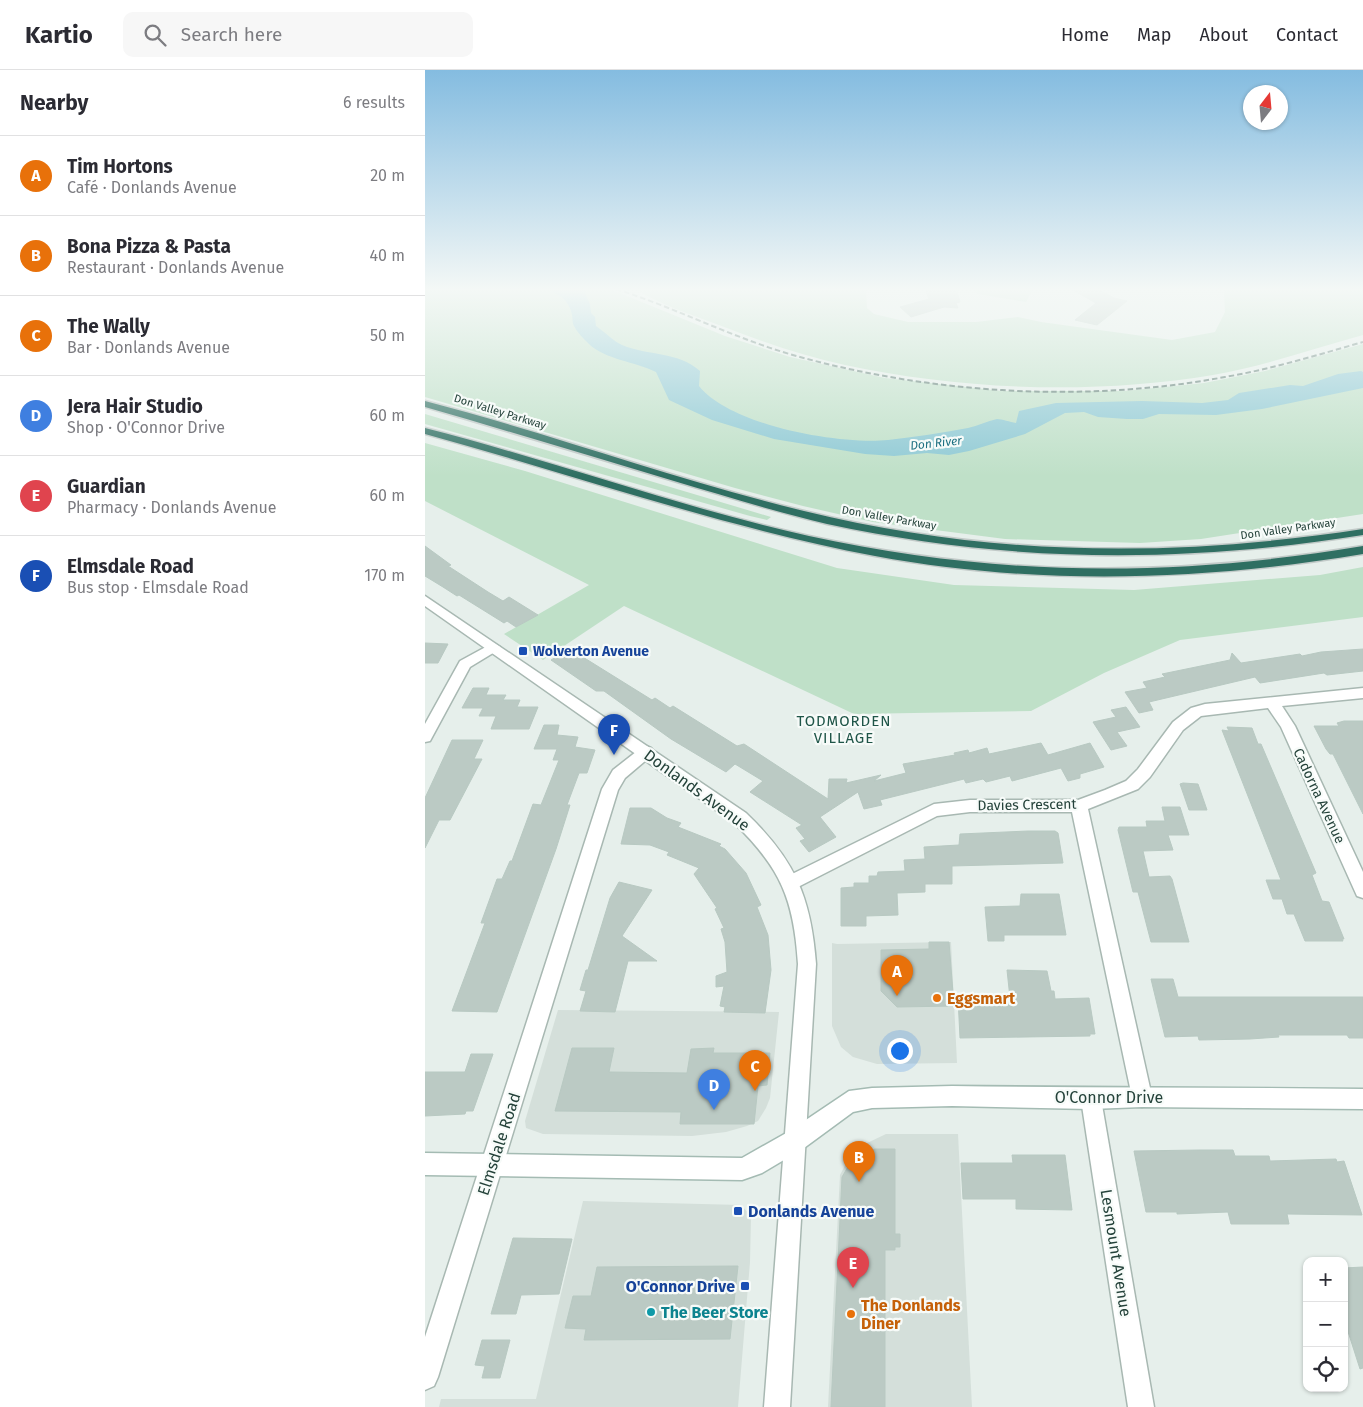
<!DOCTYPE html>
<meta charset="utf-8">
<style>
:root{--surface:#fff;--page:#f7f7f7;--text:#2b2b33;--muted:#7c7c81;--line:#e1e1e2;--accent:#111827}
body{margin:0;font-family:"Fira Sans",sans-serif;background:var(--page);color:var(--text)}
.controls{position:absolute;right:15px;bottom:15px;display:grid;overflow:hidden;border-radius:10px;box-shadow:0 1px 4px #0004}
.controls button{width:45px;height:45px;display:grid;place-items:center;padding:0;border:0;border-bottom:1px solid var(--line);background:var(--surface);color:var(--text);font:25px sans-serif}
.compass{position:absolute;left:818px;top:15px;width:45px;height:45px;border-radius:50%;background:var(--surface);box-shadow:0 1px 4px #0004;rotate:16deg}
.you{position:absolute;left:474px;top:980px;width:18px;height:18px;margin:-12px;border:4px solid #fff;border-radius:50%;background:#1a73e8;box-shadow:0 0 0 8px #1a73e833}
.badge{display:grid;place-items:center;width:32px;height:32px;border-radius:50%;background:var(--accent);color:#fff;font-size:16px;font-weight:700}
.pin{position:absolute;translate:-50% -41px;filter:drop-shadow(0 1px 2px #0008)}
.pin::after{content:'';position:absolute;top:26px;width:18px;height:15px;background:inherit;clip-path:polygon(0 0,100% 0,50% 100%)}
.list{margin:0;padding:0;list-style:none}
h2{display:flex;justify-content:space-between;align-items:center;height:65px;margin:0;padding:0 20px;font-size:21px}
h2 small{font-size:16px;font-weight:400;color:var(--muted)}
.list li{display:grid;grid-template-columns:32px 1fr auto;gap:15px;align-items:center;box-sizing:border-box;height:80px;padding:0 20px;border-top:1px solid var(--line)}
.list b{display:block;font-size:19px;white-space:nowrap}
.list p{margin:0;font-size:16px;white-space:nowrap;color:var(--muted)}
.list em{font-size:16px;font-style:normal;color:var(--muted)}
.icon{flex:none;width:28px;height:28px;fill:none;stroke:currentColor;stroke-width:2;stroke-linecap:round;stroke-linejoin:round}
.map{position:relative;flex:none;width:938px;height:1337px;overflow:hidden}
header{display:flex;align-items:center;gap:30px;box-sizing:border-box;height:70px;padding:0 25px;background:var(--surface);border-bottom:1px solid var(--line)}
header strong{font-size:24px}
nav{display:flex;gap:28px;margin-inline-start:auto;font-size:18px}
.search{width:350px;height:45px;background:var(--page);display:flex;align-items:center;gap:12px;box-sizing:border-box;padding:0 18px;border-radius:10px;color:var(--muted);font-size:19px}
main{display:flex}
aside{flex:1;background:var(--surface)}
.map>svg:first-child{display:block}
.built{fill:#d4dfda}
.green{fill:#bfe0c8}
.water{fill:#8ec9d4}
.building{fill:#bbcac4;stroke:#b8c9c2}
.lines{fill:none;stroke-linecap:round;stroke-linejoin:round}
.minor-casing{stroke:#a8b8b2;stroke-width:3}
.tertiary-casing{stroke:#a8b8b2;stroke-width:3}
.secondary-casing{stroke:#a4bbb3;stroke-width:3}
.motorway-casing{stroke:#c2cac8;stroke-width:3}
.minor{fill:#fff;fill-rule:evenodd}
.tertiary{fill:#fff;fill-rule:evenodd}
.secondary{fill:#fff;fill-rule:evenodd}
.motorway{fill:#2f6f62;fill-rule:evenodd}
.rail{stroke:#5f7d75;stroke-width:2;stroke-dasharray:5.5 3;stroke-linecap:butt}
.transit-dot{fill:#1a4fb4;stroke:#f7fbf9;stroke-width:2}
.food-dot{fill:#e8710a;stroke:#f7fbf9;stroke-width:2}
.culture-dot{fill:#0f9aa8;stroke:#f7fbf9;stroke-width:2}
.labels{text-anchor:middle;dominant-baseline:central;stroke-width:4.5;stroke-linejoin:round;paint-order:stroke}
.far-street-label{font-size:11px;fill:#24423a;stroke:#f7fbf9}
.far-water-label{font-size:12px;font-style:italic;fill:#1c6f80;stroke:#f7fbf9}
.transit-label{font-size:14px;font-weight:bold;fill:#164399;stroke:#f7fbf9;text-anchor:start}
.street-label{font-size:14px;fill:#24423a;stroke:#f7fbf9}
.neighbourhood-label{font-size:15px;letter-spacing:1px;fill:#1f5548;stroke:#f7fbf9}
.near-street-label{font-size:16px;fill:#24423a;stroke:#f7fbf9}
.near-food-label{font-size:16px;font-weight:bold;fill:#c56008;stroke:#f7fbf9;text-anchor:start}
.near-transit-label{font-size:16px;font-weight:bold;fill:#164399;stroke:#f7fbf9;text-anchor:start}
.near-culture-label{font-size:16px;font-weight:bold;fill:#0d838f;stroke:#f7fbf9;text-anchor:start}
</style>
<header>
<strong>Kartio</strong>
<div class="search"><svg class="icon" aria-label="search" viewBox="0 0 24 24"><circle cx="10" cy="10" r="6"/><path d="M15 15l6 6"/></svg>Search here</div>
<nav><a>Home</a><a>Map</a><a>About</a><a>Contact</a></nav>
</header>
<main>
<aside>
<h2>Nearby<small>6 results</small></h2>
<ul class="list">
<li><span class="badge" style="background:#e8710a">A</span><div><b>Tim Hortons</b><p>Café · Donlands Avenue</p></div><em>20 m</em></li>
<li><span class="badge" style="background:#e8710a">B</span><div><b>Bona Pizza &amp; Pasta</b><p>Restaurant · Donlands Avenue</p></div><em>40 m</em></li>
<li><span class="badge" style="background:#e8710a">C</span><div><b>The Wally</b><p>Bar · Donlands Avenue</p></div><em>50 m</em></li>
<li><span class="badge" style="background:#3f7fe0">D</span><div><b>Jera Hair Studio</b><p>Shop · O'Connor Drive</p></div><em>60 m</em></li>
<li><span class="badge" style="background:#e0444e">E</span><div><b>Guardian</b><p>Pharmacy · Donlands Avenue</p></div><em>60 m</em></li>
<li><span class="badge" style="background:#1a4fb4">F</span><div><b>Elmsdale Road</b><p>Bus stop · Elmsdale Road</p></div><em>170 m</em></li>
</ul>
</aside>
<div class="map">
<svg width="938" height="1337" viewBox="0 0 938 1337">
<rect width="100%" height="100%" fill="#e6efeb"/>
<g class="built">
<polygon points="526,872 532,993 452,994 428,987 416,977 407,956 407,873 412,874"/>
<polygon points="133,940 354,942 345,1028 341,1038 333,1051 322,1056 301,1062 267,1066 118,1064 101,1058 100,1051"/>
<polygon points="461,1064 533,1064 547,1337 403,1337 415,1105 424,1088 438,1075"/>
<polygon points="158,1131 316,1135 326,1146 325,1192 313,1337 14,1337 16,1329 111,1329"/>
</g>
<g class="green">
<polygon points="0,219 185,219 300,266 365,287 460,308 577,321 699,321 779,313 840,301 938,274 938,444 776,469 715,473 580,469 448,452 378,436 310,418 0,327"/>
<path d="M210,219H441L442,238L449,244L483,252H551L593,247L616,252L747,270L790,262L800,242L799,222L802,219H938V265C890,278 837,297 788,305C668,325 538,320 420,295C377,286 335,271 294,255C265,244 236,235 210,219Z"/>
<polygon points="547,219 611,219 607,221 601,232 553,224"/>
<polygon points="0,344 346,447 342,450 325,446 0,354"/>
<polygon points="0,373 100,401 412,498 529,515 709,520 895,505 938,497 938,547 755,570 679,603 606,641 429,644 199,536 118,590 79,564 164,515 0,431"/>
</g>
<path class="water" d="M118,219H158L165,234L166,243L170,247L171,256C180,262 188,271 197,275C224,286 252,281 275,301L274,316C306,356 415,375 463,370C490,367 517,363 543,358C553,356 562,351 572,349C577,349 585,352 591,353L594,341L631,333L717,331L777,333L803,330L814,323L865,315L878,316L913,304L936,301L938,302V318L837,339L791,345L734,344L718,349H702L673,347L659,342L640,343L600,364L544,381L524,385L502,383L469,386L440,384L349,369L287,350L244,330L231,302C211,292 179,289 164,274C159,269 152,262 149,256C147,252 148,250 147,245C145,230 131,221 118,219Z"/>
<g class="building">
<polygon points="500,219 532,221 535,232 531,233 533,238 519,237 486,247 475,237 504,229"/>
<polygon points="646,219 673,219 689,228 702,231 672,255 650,250 671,233"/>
<polygon points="0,476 26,495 23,496 63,522 78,531 84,527 113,545 91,557 82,551 79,553 34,525 32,526 18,517 0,506"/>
<polygon points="0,573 23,574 13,593 0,593"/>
<polygon points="145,579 227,630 230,628 245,638 248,636 312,676 319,674 403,729 404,709 422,709 421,713 456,705 449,711 481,703 478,694 530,685 529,683 543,680 544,683 562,678 564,684 616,673 623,685 665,673 679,697 655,704 655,708 643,711 636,698 587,711 585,706 561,712 558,709 541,713 539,709 455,730 457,735 439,739 433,722 395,747 411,767 384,782 375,771 380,769 371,758 377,755 325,722 338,711 310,694 301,702 246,669 179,621 171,621 126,590"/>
<polygon points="938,579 938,601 902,605 899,603 835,613 830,607 724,632 728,640 714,643 700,622 722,618 718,612 740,607 737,604 805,590 807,583 816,593 875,584 877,586 896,582"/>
<polygon points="48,618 64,618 61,625 81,625 78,630 95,630 92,637 113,637 104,659 66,659 71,646 54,646 58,638 37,638"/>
<polygon points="701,637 715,657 692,662 702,676 686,680 668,652 691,647 686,640"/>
<polygon points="919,651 938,651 938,744 908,684 905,684 901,679 889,656 914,656 912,653"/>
<polygon points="119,655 134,655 132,665 153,667 150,677 170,680 162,703 154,703 142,735 145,735 131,779 72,942 27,941 60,853 56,853 72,809 77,809 85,791 87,791 108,734 116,735 134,690 128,690 132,679 109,679"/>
<polygon points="802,657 827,658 833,674 836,674 891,803 887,805 897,831 904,832 919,869 917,869 918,871 880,871 869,844 862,844 857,829 848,829 841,810 856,810 797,660 804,661"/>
<polygon points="27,670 58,670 49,689 57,689 25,750 14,750 0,778 0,728"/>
<polygon points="758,713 773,714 782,740 764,740 755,714"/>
<polygon points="737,737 755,737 764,765 743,765 748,780 718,781 724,807 745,806 747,809 764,872 726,872 713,822 708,822 693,760 694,757 722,757 721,751 740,751"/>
<polygon points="205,738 226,738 242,748 256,753 253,757 296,774 294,776 300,779 321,803 336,835 332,837 343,865 346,900 340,943 299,942 300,937 295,936 299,916 291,917 291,906 302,902 300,872 296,859 299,858 290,839 292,838 269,804 274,798 242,785 244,782 225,775 196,774"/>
<polygon points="603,761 630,761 633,763 638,793 527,796 527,814 500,814 500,822 472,823 473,845 441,846 441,856 416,856 416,818 429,817 429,813 444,813 444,806 452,806 453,802 480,801 479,790 500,789 499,777 534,775 535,764"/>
<polygon points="194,812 227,820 197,866 232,891 203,891 190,942 155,941 161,921 155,920 161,900 163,900 185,828"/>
<polygon points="596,824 634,824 641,865 579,865 579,871 563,871 560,837 595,836"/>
<polygon points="504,872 524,872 529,936 472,937 456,921 456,880 504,879"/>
<polygon points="582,900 622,901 626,921 629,921 630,929 664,928 670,964 665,964 665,966 535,968 533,928 585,928"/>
<polygon points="726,909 748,909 753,927 938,927 938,968 924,968 922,965 853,965 854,967 825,969 774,970 773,966 740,967"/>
<polygon points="147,978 189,978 184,1002 262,1003 266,979 289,978 288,983 345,983 342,1015 333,1016 329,1054 255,1054 256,1042 130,1041"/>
<polygon points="46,984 68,984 48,1041 41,1041 40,1044 0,1046 0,1002 40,1002"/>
<polygon points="450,1079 470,1079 470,1164 475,1164 475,1177 470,1177 470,1180 460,1180 460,1337 406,1337 417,1107 427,1090 436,1084"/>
<polygon points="775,1080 808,1080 810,1086 844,1086 845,1091 911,1089 912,1092 919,1091 937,1145 862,1144 864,1154 806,1154 803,1142 752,1144 752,1142 721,1142 709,1081"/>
<polygon points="587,1085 640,1085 647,1140 591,1139 591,1129 538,1129 536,1093 588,1093"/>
<polygon points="88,1168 147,1169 134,1224 96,1225 91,1244 66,1244"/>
<polygon points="313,1196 305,1269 159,1270 161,1259 140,1258 148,1226 166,1226 172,1197"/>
<polygon points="938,1197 938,1298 935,1299 919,1249 919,1198"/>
<polygon points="57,1270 85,1270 75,1308 57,1308 60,1296 50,1295"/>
</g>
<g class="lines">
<defs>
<g id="minor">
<polygon points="68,573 75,577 73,580 45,597 5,671 0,672 0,654 35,591"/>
<polygon points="938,618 938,628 857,636 870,656 938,802 938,828 932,826 856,657 843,638 776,646 758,660 725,707 713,719 663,739 727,1027 724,1034 717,1037 710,1034 707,1027 647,742 545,742 512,746 371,818 365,820 359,818 356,813 359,808 509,734 545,730 653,730 680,720 701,711 713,699 748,652 766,638 780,634"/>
<polygon points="221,676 226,678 229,682 226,686 200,708 193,720 13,1307 9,1316 0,1320 0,1267 177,719 188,700 216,678"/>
<polygon points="666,1019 673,1022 676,1029 729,1337 703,1337 656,1029 659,1022"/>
</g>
<path id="tertiary" d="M0,526L321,743C370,790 386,827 391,894L365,1337H339L373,894C369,830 356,798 309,753L0,536Z"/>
<path id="secondary" d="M527,1016C664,1018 801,1017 938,1019V1039L717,1037L666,1039L527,1036L447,1038L428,1042L379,1078L337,1103L317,1110L0,1105V1083L317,1088L363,1062L424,1021L447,1018Z"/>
<g id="motorway">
<path d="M0,331C127,364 251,410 379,441C565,487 750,488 938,459V465C755,494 584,493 402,454C351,442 300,426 249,411C166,386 83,361 0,337Z"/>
<path d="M0,358C129,391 254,437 384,466C573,507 748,508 938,476V484C776,511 612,516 450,486C297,457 150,405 0,364Z"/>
</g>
</defs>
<use href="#minor" class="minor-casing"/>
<use href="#tertiary" class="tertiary-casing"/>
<use href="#secondary" class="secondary-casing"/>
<use href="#motorway" class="motorway-casing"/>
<use href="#minor" class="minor"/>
<use href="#tertiary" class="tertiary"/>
<use href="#secondary" class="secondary"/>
<use href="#motorway" class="motorway"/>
<path class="rail" d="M191,219C254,239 312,270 375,287C511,324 661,333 800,307C847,299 892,285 938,272"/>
</g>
<linearGradient id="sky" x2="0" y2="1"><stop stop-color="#84bce0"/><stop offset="0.54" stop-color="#f4f8f6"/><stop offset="1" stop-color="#f4f8f6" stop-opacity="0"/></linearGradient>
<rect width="938" height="406" fill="url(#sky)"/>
<g class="transit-dot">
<rect x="93" y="576" width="10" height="10" rx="2.5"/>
<rect x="308" y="1136" width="10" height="10" rx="2.5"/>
<rect x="315" y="1211" width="10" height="10" rx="2.5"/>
</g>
<g class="food-dot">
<circle cx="512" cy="928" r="5"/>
<circle cx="426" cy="1244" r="5"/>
</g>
<circle class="culture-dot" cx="226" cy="1242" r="5"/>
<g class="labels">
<g class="far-street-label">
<text transform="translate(75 342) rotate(17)">Don Valley Parkway</text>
<text transform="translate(464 448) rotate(10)">Don Valley Parkway</text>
<text transform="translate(863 459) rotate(-8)">Don Valley Parkway</text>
</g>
<g class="far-water-label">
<text transform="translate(511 373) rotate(-6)">Don River</text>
</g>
<g class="transit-label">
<text x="108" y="581">Wolverton Avenue</text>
</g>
<g class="street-label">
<text transform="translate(894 726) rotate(65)">Cadorna Avenue</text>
<text transform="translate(602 735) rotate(-1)">Davies Crescent</text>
</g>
<g class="neighbourhood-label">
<text x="419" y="651">TODMORDEN<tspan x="419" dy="17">VILLAGE</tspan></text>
</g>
<g class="near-street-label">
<text transform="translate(272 720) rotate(36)">Donlands Avenue</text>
<text x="684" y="1027">O'Connor Drive</text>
<text transform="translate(74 1074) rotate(-72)">Elmsdale Road</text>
<text transform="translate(691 1183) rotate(81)">Lesmount Avenue</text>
</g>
<g class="near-food-label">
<text x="522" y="928">Eggsmart</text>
<text x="436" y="1235">The Donlands<tspan x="436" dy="18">Diner</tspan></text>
</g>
<g class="near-transit-label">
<text x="323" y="1141">Donlands Avenue</text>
<text x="310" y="1216" text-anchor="end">O'Connor Drive</text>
</g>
<g class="near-culture-label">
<text x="236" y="1242">The Beer Store</text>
</g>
</g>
</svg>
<div class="controls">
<button>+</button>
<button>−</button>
<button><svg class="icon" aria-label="locate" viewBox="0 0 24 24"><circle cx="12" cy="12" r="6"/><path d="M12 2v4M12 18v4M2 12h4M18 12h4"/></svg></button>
</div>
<svg class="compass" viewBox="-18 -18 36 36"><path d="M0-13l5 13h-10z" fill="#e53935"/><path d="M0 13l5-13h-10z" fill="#7c7c81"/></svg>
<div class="you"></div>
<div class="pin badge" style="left:472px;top:926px;background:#e8710a">A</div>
<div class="pin badge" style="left:434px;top:1112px;background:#e8710a">B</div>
<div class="pin badge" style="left:330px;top:1021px;background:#e8710a">C</div>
<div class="pin badge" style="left:289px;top:1040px;background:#3f7fe0">D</div>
<div class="pin badge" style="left:428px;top:1218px;background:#e0444e">E</div>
<div class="pin badge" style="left:189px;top:685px;background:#1a4fb4">F</div>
</div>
</main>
